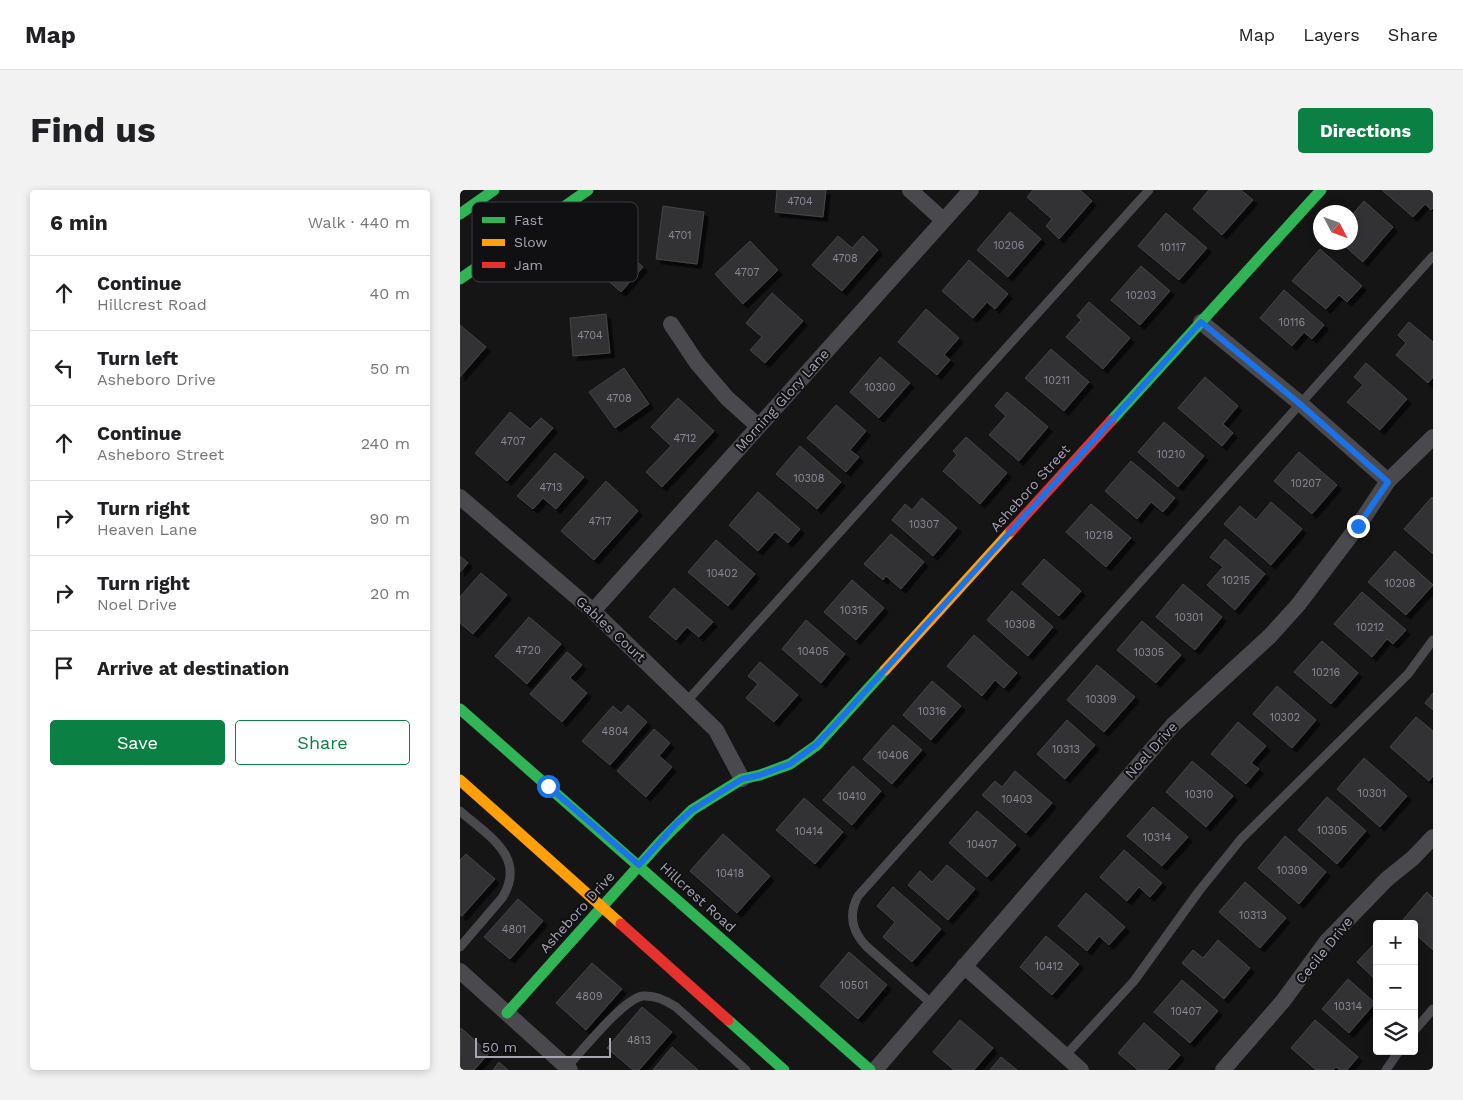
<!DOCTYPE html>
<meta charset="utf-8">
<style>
:root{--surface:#fff;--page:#f2f2f2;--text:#202124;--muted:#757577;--line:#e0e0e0;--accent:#0b8043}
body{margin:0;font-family:"Work Sans",sans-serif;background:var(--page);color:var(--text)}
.controls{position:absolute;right:15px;bottom:15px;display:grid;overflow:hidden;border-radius:5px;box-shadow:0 2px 8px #0003}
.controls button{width:45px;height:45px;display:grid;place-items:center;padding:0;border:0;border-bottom:1px solid var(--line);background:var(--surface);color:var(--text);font:25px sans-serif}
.compass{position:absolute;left:853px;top:15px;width:45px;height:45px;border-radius:50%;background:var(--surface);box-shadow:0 2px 8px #0003;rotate:131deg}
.scale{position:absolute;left:15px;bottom:12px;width:136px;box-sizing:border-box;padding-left:5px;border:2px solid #a5a7b7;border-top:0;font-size:14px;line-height:18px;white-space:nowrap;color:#a5a7b7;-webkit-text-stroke:4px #100f11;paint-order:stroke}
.stop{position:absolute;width:15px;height:15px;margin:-11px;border:4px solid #1a73e8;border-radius:50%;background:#fff}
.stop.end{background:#1a73e8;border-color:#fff;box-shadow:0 1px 5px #0008}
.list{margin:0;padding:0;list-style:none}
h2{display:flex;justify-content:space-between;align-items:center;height:65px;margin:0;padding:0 20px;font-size:21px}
h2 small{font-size:16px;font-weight:400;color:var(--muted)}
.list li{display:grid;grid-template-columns:32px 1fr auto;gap:15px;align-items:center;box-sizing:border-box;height:75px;padding:0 20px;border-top:1px solid var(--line)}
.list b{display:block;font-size:19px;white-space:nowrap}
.list p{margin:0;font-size:16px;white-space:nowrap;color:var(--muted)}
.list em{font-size:16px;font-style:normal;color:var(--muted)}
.actions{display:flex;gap:10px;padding:15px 20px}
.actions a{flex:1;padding:11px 0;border:1px solid var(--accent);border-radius:5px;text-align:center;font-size:18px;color:var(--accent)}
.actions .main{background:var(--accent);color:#fff}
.icon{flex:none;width:28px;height:28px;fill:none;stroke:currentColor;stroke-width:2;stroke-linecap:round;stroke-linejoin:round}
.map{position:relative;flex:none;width:973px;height:880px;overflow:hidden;border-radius:5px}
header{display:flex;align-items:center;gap:30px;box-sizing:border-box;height:70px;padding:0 25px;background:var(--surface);border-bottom:1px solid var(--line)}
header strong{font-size:24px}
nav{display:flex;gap:28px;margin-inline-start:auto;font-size:18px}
.intro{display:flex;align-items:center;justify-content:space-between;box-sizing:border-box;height:120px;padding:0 30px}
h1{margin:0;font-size:35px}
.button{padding:12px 22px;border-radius:5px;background:var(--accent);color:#fff;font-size:18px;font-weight:700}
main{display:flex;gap:30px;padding:0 30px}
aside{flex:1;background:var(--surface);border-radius:5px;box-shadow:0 2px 8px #0003}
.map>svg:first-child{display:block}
.building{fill:#333334;stroke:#444449;filter:url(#shadow)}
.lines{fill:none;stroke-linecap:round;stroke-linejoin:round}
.lane{stroke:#49494e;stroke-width:9}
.street{stroke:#49494e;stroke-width:16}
.fast{stroke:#30b455;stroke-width:11}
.slow{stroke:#ff9f0a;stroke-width:11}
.jam{stroke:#e5322d;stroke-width:11}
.route{stroke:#1a73e8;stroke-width:6}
.labels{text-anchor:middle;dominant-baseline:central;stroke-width:4;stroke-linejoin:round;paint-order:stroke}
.number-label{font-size:11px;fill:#888a96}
.street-label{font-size:14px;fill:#a5a7b7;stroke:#100f11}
.key{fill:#100f11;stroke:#3d3d43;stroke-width:1}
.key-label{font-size:14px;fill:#a5a7b7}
</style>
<header>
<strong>Map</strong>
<nav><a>Map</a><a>Layers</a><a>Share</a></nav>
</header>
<div class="intro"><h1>Find us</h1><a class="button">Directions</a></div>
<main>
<aside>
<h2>6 min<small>Walk · 440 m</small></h2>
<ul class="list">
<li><svg class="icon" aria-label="ahead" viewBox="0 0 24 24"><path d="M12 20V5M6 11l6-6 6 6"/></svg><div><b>Continue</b><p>Hillcrest Road</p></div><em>40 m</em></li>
<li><svg class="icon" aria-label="left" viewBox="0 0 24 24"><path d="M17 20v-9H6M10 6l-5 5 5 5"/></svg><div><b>Turn left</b><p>Asheboro Drive</p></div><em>50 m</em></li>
<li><svg class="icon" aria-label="ahead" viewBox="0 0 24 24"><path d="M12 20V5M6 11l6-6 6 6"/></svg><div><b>Continue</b><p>Asheboro Street</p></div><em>240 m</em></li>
<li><svg class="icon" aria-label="right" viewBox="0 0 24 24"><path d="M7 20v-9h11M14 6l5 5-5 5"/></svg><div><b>Turn right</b><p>Heaven Lane</p></div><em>90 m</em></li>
<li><svg class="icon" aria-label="right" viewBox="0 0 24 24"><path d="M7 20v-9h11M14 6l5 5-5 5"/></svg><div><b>Turn right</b><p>Noel Drive</p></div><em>20 m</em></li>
<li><svg class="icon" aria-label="arrive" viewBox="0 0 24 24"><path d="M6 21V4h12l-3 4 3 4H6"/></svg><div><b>Arrive at destination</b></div></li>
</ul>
<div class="actions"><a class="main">Save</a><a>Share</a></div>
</aside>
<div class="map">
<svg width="973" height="880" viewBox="0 0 973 880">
<defs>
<filter id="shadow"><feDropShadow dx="4.5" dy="4.5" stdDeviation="0" flood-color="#0009"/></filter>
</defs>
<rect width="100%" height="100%" fill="#151515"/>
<g class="building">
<polygon points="317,0 366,0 363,27 315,22"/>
<polygon points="573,0 620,0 632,11 599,49 586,36 592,29 567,7"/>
<polygon points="749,0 781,0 793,10 762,45 733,19"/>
<polygon points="922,0 973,0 973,18 971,20 965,14 953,27"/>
<polygon points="904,11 933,37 903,72 880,52 891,52 891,26"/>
<polygon points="203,16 244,22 237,74 196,69"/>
<polygon points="550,22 581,49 548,87 517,60"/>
<polygon points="706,23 747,58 719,90 678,56"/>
<polygon points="378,46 392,58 403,46 418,60 382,101 352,75"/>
<polygon points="151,49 183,77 161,102 129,74"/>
<polygon points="290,51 318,80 283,114 255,84"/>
<polygon points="860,59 902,96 887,112 879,105 866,119 832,91"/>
<polygon points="509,70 548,104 535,119 527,112 513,128 482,101"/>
<polygon points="681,76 710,101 680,135 651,110"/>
<polygon points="824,100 864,135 852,149 844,142 832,156 800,128"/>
<polygon points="312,103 343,131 305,173 290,160 302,147 286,133"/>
<polygon points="629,112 670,148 643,179 606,147 621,130 617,126"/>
<polygon points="466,119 499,148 484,165 490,170 477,185 438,152"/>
<polygon points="146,124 150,163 113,166 110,128"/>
<polygon points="949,132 973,152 973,187 968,193 936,165 946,153 938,145"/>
<polygon points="0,135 26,157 0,187"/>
<polygon points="591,159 629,192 604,221 565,188"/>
<polygon points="420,167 450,193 419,228 390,202"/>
<polygon points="906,173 947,209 920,240 887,212 903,195 894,187"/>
<polygon points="164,178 189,214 155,238 129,202"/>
<polygon points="745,187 778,216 763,234 773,243 762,256 718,218"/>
<polygon points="547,202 588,237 559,271 529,245 546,226 535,216"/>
<polygon points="218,208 254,241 202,297 186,282 211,256 191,237"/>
<polygon points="376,215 406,241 390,260 399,267 386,282 347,248"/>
<polygon points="50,222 70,239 81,228 93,238 47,291 15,263"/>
<polygon points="704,232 744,266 718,297 678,262"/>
<polygon points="506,247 547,283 520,314 483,281 497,265 493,261"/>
<polygon points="340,256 381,292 357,319 316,284"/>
<polygon points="839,262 877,295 852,324 814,291"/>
<polygon points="95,263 124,287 96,319 83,308 73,319 57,306"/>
<polygon points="671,271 715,308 703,322 691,312 677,329 645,301"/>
<polygon points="146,291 178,321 134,370 101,341"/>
<polygon points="298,302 340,339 328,353 315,342 298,361 269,335"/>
<polygon points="972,307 973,308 973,364 944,339"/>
<polygon points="462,308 497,338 473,366 432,330 445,314 452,320"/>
<polygon points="811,312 842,339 811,375 764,334 780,316 796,330"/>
<polygon points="631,314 671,348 646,377 606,342"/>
<polygon points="431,344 464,372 441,399 426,386 423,390 404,374"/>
<polygon points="765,349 805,384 775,420 747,395 763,377 750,367"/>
<polygon points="256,350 295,384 268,416 228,382"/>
<polygon points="935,361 973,395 946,425 908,392"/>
<polygon points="0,366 8,373 0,382"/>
<polygon points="584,369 621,401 599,426 562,394"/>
<polygon points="21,383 47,405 13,444 0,433 0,407"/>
<polygon points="392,390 424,418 396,450 364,422"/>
<polygon points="723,394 762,427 735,460 696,427"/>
<polygon points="214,398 253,432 239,447 227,437 216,450 189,427"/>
<polygon points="552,401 593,437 568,466 527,430"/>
<polygon points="902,402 946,440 933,454 927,449 912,467 874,434"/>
<polygon points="69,427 101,454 67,494 35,466"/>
<polygon points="346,430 385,464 361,493 322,459"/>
<polygon points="682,431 721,465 696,493 657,460"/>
<polygon points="514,445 557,483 544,498 535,490 522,506 487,476"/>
<polygon points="862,451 898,483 871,514 834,482"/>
<polygon points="107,462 122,475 110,488 127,503 102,532 70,504"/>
<polygon points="300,472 338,505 314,532 286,508 298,494 288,486"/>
<polygon points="637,475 675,507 644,542 607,510"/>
<polygon points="472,491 501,516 471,550 443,525"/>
<polygon points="817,496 856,530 832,558 793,524"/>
<polygon points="973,503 973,520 965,513"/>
<polygon points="168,515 187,532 150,575 122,551 153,516 161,523"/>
<polygon points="956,527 973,541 973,586 969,591 930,557"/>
<polygon points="607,530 635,555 605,589 577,564"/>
<polygon points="778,532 806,556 791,573 799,579 786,594 751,564"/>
<polygon points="433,535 462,560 432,594 403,569"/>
<polygon points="194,539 210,553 199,566 212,577 186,607 157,581"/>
<polygon points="904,568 947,606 920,637 877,599"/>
<polygon points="732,571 773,606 746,637 706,602"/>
<polygon points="393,576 421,601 392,635 363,610"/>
<polygon points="555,581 592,613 566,643 522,605 535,591 542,597"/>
<polygon points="867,607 906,641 877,674 838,640"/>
<polygon points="344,608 383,642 355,674 316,640"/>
<polygon points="693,617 728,647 702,676 667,646"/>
<polygon points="517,621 556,655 527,687 489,653"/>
<polygon points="263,644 310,686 277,723 230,681"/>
<polygon points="825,646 866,682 839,714 798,678"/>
<polygon points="664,660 702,693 690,707 679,697 667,711 640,687"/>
<polygon points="6,664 35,689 2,726 0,725 0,670"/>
<polygon points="487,675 515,699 488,730 448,695 460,681 472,692"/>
<polygon points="785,692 826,728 800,758 759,722"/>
<polygon points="433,697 481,739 452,772 423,747 435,732 417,716"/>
<polygon points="967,702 973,708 973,760 954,743 954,734 943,734 941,732"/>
<polygon points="626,703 665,737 649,755 639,746 627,761 598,736"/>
<polygon points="58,709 83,731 50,769 24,747"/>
<polygon points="586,746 619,774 592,805 560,777"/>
<polygon points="758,750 790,778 764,809 722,773 733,760 743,768"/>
<polygon points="917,751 917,791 897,772"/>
<polygon points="389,762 427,795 398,829 360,796"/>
<polygon points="132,773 162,799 126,840 96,813"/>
<polygon points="888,789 915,813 889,843 862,819"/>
<polygon points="722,790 758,821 730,853 694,822"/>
<polygon points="182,817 212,842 179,880 173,880 147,858"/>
<polygon points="500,830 533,858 514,880 494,880 473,862"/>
<polygon points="855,830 898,867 887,880 880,880 876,877 873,880 856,880 831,858"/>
<polygon points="684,833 720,865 707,880 678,880 658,863"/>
<polygon points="1,838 29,863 14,880 0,880"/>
<polygon points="212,857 238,880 193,880"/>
<polygon points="541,867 557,880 530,880"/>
<polygon points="39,872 48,880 33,880"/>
</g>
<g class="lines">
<g class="lane">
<polyline points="227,511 689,0"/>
<path d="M0,621C27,645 68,667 42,708L0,757"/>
<path d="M472,814L406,756C392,741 388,725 398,706L973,66"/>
<polyline points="954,841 973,819"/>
<polyline points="605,866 674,791 739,701 781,649 948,484 973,450"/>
<path d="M107,877C122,861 164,808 183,806C196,805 206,810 216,817L286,880"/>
<polyline points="926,880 939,861"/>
</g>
<g class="street">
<polyline points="450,0 483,30"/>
<polyline points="741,132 841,214 928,291"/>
<polyline points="211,134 237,173 267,208 298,236"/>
<polyline points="0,307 133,421 256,540 282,589"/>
<polyline points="133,421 511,0"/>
<polyline points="504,776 621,880"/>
<polyline points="0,781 110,880"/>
<polyline points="415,880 713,535 810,446 838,415 898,336 928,291 973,247"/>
<polyline points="763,880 823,811 867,751 927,689 953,668 973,647"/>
</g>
<g class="fast">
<polyline points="0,24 34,0"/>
<polyline points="0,89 128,0"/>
<polyline points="651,231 861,0"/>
<polyline points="0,519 410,880"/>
<polyline points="47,823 201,651 232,620 282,589 300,585 330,574 357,555 425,480"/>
<polyline points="268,830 324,880"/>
</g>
<g class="slow">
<polyline points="425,480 551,341"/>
<polyline points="0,590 161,734"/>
</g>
<g class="jam">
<polyline points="551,341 651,231"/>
<polyline points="161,734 268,830"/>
</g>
</g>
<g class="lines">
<polyline class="route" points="88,596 179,675 215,635 232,620 282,589 300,585 330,574 357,554 373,537 741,132 840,214 928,292 898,336"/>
</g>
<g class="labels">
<g class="number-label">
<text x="340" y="11">4704</text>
<text x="220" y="45">4701</text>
<text x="549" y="55">10206</text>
<text x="713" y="57">10117</text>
<text x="385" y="68">4708</text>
<text x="287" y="82">4707</text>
<text x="681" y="105">10203</text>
<text x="832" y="132">10116</text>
<text x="130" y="145">4704</text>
<text x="597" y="190">10211</text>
<text x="420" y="197">10300</text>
<text x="159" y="208">4708</text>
<text x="225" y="248">4712</text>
<text x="53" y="251">4707</text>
<text x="711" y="264">10210</text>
<text x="349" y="288">10308</text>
<text x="846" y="293">10207</text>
<text x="91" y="297">4713</text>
<text x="140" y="331">4717</text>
<text x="464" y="334">10307</text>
<text x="639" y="345">10218</text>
<text x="262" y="383">10402</text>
<text x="776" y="390">10215</text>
<text x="940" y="393">10208</text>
<text x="394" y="420">10315</text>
<text x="729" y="427">10301</text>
<text x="560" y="434">10308</text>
<text x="910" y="437">10212</text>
<text x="68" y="460">4720</text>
<text x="353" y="461">10405</text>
<text x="689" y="462">10305</text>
<text x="866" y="482">10216</text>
<text x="641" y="509">10309</text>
<text x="472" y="521">10316</text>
<text x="825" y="527">10302</text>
<text x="155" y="541">4804</text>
<text x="606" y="559">10313</text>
<text x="433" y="565">10406</text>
<text x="912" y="603">10301</text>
<text x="739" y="604">10310</text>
<text x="392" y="606">10410</text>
<text x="557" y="609">10403</text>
<text x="872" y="640">10305</text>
<text x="349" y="641">10414</text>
<text x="697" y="647">10314</text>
<text x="522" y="654">10407</text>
<text x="832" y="680">10309</text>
<text x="270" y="683">10418</text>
<text x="793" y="725">10313</text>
<text x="54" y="739">4801</text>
<text x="589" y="776">10412</text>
<text x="394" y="795">10501</text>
<text x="129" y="806">4809</text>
<text x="888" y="816">10314</text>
<text x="726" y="821">10407</text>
<text x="179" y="850">4813</text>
</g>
<g class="street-label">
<text transform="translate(322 210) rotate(-48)">Morning Glory Lane</text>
<text transform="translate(570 298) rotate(-48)">Asheboro Street</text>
<text transform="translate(151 439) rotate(43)">Gables Court</text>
<text transform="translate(691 560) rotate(-48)">Noel Drive</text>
<text transform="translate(238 707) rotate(42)">Hillcrest Road</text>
<text transform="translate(117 722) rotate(-48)">Asheboro Drive</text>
<text transform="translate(864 760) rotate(-51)">Cecile Drive</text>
</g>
</g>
<rect x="12" y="12" width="166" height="80" rx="8" class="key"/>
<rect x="22" y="27" width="23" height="6" fill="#30b455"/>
<rect x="22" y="49" width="23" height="7" fill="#ff9f0a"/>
<rect x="22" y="72" width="23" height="6" fill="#e5322d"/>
<g class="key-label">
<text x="54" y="35">Fast</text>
<text x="54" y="57">Slow</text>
<text x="54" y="80">Jam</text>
</g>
</svg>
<div class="controls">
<button>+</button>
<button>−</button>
<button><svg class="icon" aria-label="layers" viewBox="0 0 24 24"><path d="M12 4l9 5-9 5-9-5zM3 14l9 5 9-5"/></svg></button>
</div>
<svg class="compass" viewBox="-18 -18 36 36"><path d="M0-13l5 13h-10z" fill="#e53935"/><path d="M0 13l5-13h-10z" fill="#757577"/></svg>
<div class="scale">50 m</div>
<div class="stop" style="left:88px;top:596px"></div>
<div class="stop end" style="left:898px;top:336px"></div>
</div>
</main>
